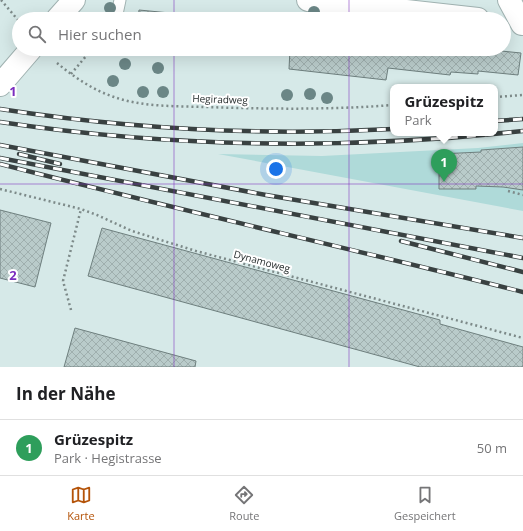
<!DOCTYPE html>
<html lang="de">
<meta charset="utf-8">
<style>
:root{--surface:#fff;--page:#f6f6f6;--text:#202124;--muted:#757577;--line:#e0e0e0;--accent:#b45309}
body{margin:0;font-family:"Open Sans",sans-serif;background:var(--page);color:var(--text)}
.you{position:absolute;left:276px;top:169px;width:14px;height:14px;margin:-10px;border:3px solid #fff;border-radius:50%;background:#1a73e8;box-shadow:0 0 0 6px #1a73e833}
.badge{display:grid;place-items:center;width:26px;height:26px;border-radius:50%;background:var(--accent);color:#fff;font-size:13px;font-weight:700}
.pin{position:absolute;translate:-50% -33px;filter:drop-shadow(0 1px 2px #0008)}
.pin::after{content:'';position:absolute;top:21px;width:14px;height:12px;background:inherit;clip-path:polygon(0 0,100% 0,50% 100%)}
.popup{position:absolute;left:390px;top:84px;width:108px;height:52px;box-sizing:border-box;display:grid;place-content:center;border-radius:8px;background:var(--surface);filter:drop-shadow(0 1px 3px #0005);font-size:13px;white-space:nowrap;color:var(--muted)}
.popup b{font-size:15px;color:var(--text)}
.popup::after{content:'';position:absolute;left:50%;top:100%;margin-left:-8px;border:8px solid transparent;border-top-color:var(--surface)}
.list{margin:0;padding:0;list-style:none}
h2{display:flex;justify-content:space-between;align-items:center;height:52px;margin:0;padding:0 16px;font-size:17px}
h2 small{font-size:13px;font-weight:400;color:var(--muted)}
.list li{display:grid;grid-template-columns:26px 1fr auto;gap:12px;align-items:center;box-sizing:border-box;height:56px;padding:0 16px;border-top:1px solid var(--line)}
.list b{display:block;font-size:15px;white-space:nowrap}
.list p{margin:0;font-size:13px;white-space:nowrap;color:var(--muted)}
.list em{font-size:13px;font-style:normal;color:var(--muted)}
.icon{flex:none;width:22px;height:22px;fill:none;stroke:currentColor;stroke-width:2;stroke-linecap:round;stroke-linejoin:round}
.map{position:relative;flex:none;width:523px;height:367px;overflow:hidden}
.search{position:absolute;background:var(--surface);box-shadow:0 4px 16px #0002;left:12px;right:12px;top:12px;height:44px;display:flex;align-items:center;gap:10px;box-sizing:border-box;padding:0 14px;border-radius:22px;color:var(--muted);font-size:15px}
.sheet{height:108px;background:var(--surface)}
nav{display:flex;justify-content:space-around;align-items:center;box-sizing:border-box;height:56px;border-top:1px solid var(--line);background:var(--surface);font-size:11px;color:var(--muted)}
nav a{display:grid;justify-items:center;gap:2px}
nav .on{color:var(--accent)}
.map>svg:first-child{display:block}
.green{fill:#afdad9}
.building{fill:url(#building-cross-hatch);stroke:#6e7f7e}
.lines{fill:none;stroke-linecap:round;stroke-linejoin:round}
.lane-casing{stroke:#a0b2b1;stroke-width:13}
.street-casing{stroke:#a0b2b1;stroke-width:24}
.primary-casing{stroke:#a0b2b1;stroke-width:24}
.path{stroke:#7d8a89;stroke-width:2.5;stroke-dasharray:2 3;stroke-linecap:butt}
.lane{stroke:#fff;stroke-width:11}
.street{stroke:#fff;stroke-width:22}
.primary{stroke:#fff;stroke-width:22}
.rail-casing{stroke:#394141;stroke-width:4.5}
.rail{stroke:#fff;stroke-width:3;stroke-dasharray:9;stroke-linecap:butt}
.tree{fill:#6b8686}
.grid{fill:none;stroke:#7b2cbf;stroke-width:1;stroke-opacity:0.55}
.labels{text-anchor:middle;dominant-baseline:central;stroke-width:4;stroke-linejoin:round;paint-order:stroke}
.street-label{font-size:10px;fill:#262d2d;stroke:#fff}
.grid-label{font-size:13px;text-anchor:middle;font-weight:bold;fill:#7b2cbf;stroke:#fff;stroke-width:4;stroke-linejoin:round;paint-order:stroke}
</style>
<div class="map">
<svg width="523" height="367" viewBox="0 0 523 367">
<defs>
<pattern id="building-cross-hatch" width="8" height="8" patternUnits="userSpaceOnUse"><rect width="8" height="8" fill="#b9cbca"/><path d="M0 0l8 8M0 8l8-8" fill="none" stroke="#9fafae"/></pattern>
</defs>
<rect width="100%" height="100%" fill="#d6e9e8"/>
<polygon class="green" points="523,143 523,211 218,154 322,156 478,148"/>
<g class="building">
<polygon points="139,10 201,16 201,19 138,19"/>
<polygon points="290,49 481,49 521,53 518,75 478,71 478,74 451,72 450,75 388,68 386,80 289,69"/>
<polygon points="523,147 523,190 503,187 476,186 476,189 439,189 439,154 481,152 481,150"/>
<polygon points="0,210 51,223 35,287 0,278"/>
<polygon points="102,228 440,320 440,324 523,347 523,367 420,367 88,276"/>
<polygon points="75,328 196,361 195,367 64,367"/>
</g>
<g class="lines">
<defs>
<polyline id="lane" points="116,19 120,0"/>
<g id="street">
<polyline points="308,0 478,19"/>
<polyline points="509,0 522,24"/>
</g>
<g id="primary">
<polyline points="57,19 74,0"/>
<polyline points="0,85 31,49"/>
</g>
</defs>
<use href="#lane" class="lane-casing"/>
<use href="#street" class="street-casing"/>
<use href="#primary" class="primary-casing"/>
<g class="path">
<polyline points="1,0 18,20"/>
<path d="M57,63C74,77 93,90 114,97C142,107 175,106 205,107C267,109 330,110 393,105"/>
<polyline points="71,74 92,49"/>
<polyline points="495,97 523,95"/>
<polyline points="0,189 81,209 97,215 132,231 196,251 523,338"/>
<polyline points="508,191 523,195"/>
<polyline points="71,310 63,281 81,209"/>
</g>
<use href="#lane" class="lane"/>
<use href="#street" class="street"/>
<use href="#primary" class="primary"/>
<defs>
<g id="rail">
<path d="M0,109C129,129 262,136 393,129"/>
<polyline points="495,121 523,119"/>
<path d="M0,122C173,148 349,150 523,131"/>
<polyline points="0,145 266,195 523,238"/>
<polyline points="19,154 60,164"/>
<polyline points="0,158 523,258"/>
<path d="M0,164C174,209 349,248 523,292"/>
<polyline points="401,241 523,272"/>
</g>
</defs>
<use href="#rail" class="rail-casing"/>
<use href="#rail" class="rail"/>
</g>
<g class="tree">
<circle cx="110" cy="8" r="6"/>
<circle cx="314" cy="12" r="6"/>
<circle cx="125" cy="64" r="6"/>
<circle cx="158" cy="68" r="6"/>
<circle cx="113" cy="81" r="6"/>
<circle cx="143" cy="92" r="6"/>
<circle cx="163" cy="92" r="6"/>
<circle cx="310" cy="94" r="6"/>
<circle cx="287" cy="95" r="6"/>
<circle cx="327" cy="98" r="6"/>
</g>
<path class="grid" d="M174,0V19M349,0V19M174,49V367M349,49V367M0,184H523"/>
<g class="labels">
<g class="street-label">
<text transform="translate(220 99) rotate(2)">Hegiradweg</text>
<text transform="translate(262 261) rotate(15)">Dynamoweg</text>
</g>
</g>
<g class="grid-label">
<text x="13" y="96">1</text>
<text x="13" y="280">2</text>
</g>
</svg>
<div class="you"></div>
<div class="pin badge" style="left:444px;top:182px;background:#2e9e5b">1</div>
<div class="popup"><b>Grüzespitz</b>Park</div>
<div class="search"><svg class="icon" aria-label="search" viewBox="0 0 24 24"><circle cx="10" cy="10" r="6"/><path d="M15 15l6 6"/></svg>Hier suchen</div>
</div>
<section class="sheet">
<h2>In der Nähe<small></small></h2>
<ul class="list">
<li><span class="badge" style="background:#2e9e5b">1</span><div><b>Grüzespitz</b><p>Park · Hegistrasse</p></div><em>50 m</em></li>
</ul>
</section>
<nav>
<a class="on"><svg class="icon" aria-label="map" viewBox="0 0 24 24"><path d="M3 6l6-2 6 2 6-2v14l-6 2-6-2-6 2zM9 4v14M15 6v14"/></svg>Karte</a>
<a><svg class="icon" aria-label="directions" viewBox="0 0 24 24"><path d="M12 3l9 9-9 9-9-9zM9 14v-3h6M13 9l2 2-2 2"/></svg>Route</a>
<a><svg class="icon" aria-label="saved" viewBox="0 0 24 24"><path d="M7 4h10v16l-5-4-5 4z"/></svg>Gespeichert</a>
</nav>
